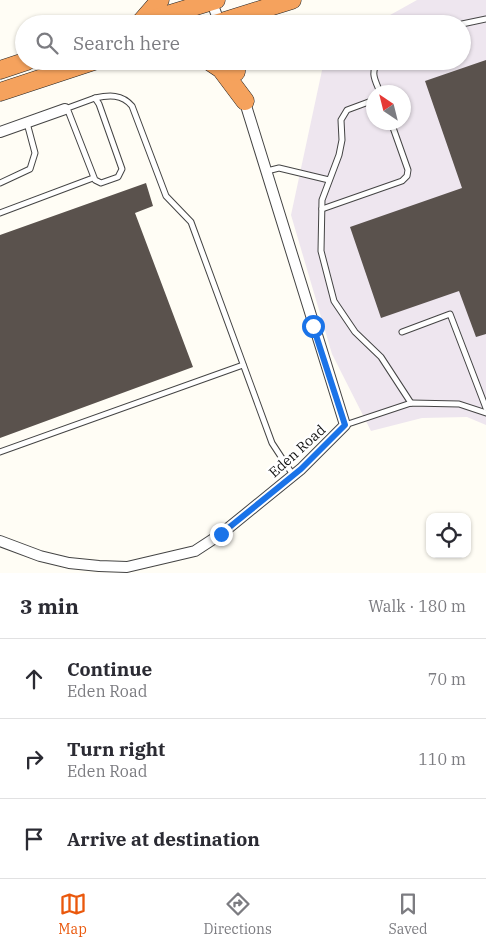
<!DOCTYPE html>
<meta charset="utf-8">
<style>
:root{--surface:#fff;--page:#f2f2f3;--text:#2b2b33;--muted:#7c7c81;--line:#e1e1e2;--accent:#ea580c}
body{margin:0;font-family:"IBM Plex Serif",serif;background:var(--page);color:var(--text)}
.controls{position:absolute;right:15px;bottom:15px;display:grid;overflow:hidden;border-radius:10px;box-shadow:0 1px 4px #0004}
.controls button{width:45px;height:45px;display:grid;place-items:center;padding:0;border:0;border-bottom:1px solid var(--line);background:var(--surface);color:var(--text);font:25px sans-serif}
.compass{position:absolute;left:366px;top:85px;width:45px;height:45px;border-radius:50%;background:var(--surface);box-shadow:0 1px 4px #0004;rotate:325deg}
.stop{position:absolute;width:15px;height:15px;margin:-11px;border:4px solid #1a73e8;border-radius:50%;background:#fff}
.stop.end{background:#1a73e8;border-color:#fff;box-shadow:0 1px 5px #0008}
.list{margin:0;padding:0;list-style:none}
h2{display:flex;justify-content:space-between;align-items:center;height:65px;margin:0;padding:0 20px;font-size:21px}
h2 small{font-size:16px;font-weight:400;color:var(--muted)}
.list li{display:grid;grid-template-columns:32px 1fr auto;gap:15px;align-items:center;box-sizing:border-box;height:80px;padding:0 20px;border-top:1px solid var(--line)}
.list b{display:block;font-size:19px;white-space:nowrap}
.list p{margin:0;font-size:16px;white-space:nowrap;color:var(--muted)}
.list em{font-size:16px;font-style:normal;color:var(--muted)}
.icon{flex:none;width:28px;height:28px;fill:none;stroke:currentColor;stroke-width:2;stroke-linecap:round;stroke-linejoin:round}
.map{position:relative;flex:none;width:486px;height:573px;overflow:hidden}
.search{position:absolute;background:var(--surface);box-shadow:0 1px 4px #0004;left:15px;right:15px;top:15px;height:55px;display:flex;align-items:center;gap:12px;box-sizing:border-box;padding:0 18px;border-radius:28px;color:var(--muted);font-size:19px}
.sheet{height:305px;background:var(--surface)}
nav{display:flex;justify-content:space-around;align-items:center;box-sizing:border-box;height:70px;border-top:1px solid var(--line);background:var(--surface);font-size:14px;color:var(--muted)}
nav a{display:grid;justify-items:center;gap:2px}
nav .on{color:var(--accent)}
.map>svg:first-child{display:block}
.industrial{fill:#eee6ef;fill-rule:evenodd}
.building{fill:#5a524d}
.lines{fill:none;stroke-linecap:round;stroke-linejoin:round}
.lane-casing{stroke:#444;stroke-width:7}
.street-casing{stroke:#444;stroke-width:12}
.highway-casing{stroke:#222;stroke-width:19}
.lane{stroke:#fff;stroke-width:5}
.street{stroke:#fff;stroke-width:10}
.highway{stroke:#f5a25d;stroke-width:18}
.route{stroke:#1a73e8;stroke-width:6}
.labels{text-anchor:middle;dominant-baseline:central;stroke-width:5;stroke-linejoin:round;paint-order:stroke}
.street-label{font-size:14px;fill:#111;stroke:#fff}
</style>
<div class="map">
<svg width="486" height="573" viewBox="0 0 486 573">
<rect width="100%" height="100%" fill="#fffdf5"/>
<path class="industrial" d="M417,0H486V425L467,417L422,418L371,431L332,354L291,215L324,61H462V24H374ZM374,92H404V122H374Z"/>
<g class="building">
<polygon points="486,60 486,334 476,337 459,291 381,318 350,227 462,188 425,81"/>
<polygon points="146,183 153,206 135,213 193,367 0,438 0,235"/>
</g>
<g class="lines">
<defs>
<g id="lane">
<polyline points="462,24 486,19"/>
<path d="M380,92C375,80 369,71 380,61"/>
<path d="M95,98C109,95 122,94 132,106L166,196L191,222L272,443L293,475"/>
<polyline points="374,100 347,110 341,120 342,140 339,155 322,200 321,251 334,301 355,332 381,357 411,403"/>
<polyline points="65,109 95,98 99,104 122,169 118,177 101,183 95,180 67,108"/>
<polyline points="267,171 279,168 329,180"/>
<polyline points="0,183 30,169 35,153 27,123"/>
<polyline points="322,209 402,181 407,176 408,170 391,122"/>
<polyline points="0,213 93,178"/>
<polyline points="402,332 450,314 486,408"/>
<polyline points="345,425 411,403 459,404 486,413"/>
<polyline points="0,452 243,365"/>
</g>
<g id="street">
<polyline points="211,0 220,24"/>
<polyline points="0,132 65,109"/>
<polyline points="0,541 40,556 69,563 99,566 127,567 195,551 221,534 301,469 345,425 243,96"/>
</g>
<g id="highway">
<polyline points="141,22 160,0"/>
<polyline points="137,24 216,0"/>
<polyline points="215,24 292,0"/>
<polyline points="209,61 221,69 245,101"/>
<polyline points="0,70 27,61"/>
<polyline points="236,72 237,61"/>
<polyline points="0,92 94,61"/>
</g>
</defs>
<use href="#lane" class="lane-casing"/>
<use href="#street" class="street-casing"/>
<use href="#highway" class="highway-casing"/>
<use href="#lane" class="lane"/>
<use href="#street" class="street"/>
<use href="#highway" class="highway"/>
</g>
<g class="lines">
<polyline class="route" points="221,534 301,469 345,425 313,326"/>
</g>
<g class="labels">
<g class="street-label">
<text transform="translate(297 451) rotate(-42)">Eden Road</text>
</g>
</g>
</svg>
<div class="controls">
<button><svg class="icon" aria-label="locate" viewBox="0 0 24 24"><circle cx="12" cy="12" r="6"/><path d="M12 2v4M12 18v4M2 12h4M18 12h4"/></svg></button>
</div>
<svg class="compass" viewBox="-18 -18 36 36"><path d="M0-13l5 13h-10z" fill="#e53935"/><path d="M0 13l5-13h-10z" fill="#7c7c81"/></svg>
<div class="stop" style="left:313px;top:326px"></div>
<div class="stop end" style="left:221px;top:534px"></div>
<div class="search"><svg class="icon" aria-label="search" viewBox="0 0 24 24"><circle cx="10" cy="10" r="6"/><path d="M15 15l6 6"/></svg>Search here</div>
</div>
<section class="sheet">
<h2>3 min<small>Walk · 180 m</small></h2>
<ul class="list">
<li><svg class="icon" aria-label="ahead" viewBox="0 0 24 24"><path d="M12 20V5M6 11l6-6 6 6"/></svg><div><b>Continue</b><p>Eden Road</p></div><em>70 m</em></li>
<li><svg class="icon" aria-label="right" viewBox="0 0 24 24"><path d="M7 20v-9h11M14 6l5 5-5 5"/></svg><div><b>Turn right</b><p>Eden Road</p></div><em>110 m</em></li>
<li><svg class="icon" aria-label="arrive" viewBox="0 0 24 24"><path d="M6 21V4h12l-3 4 3 4H6"/></svg><div><b>Arrive at destination</b></div></li>
</ul>
</section>
<nav>
<a class="on"><svg class="icon" aria-label="map" viewBox="0 0 24 24"><path d="M3 6l6-2 6 2 6-2v14l-6 2-6-2-6 2zM9 4v14M15 6v14"/></svg>Map</a>
<a><svg class="icon" aria-label="directions" viewBox="0 0 24 24"><path d="M12 3l9 9-9 9-9-9zM9 14v-3h6M13 9l2 2-2 2"/></svg>Directions</a>
<a><svg class="icon" aria-label="saved" viewBox="0 0 24 24"><path d="M7 4h10v16l-5-4-5 4z"/></svg>Saved</a>
</nav>
